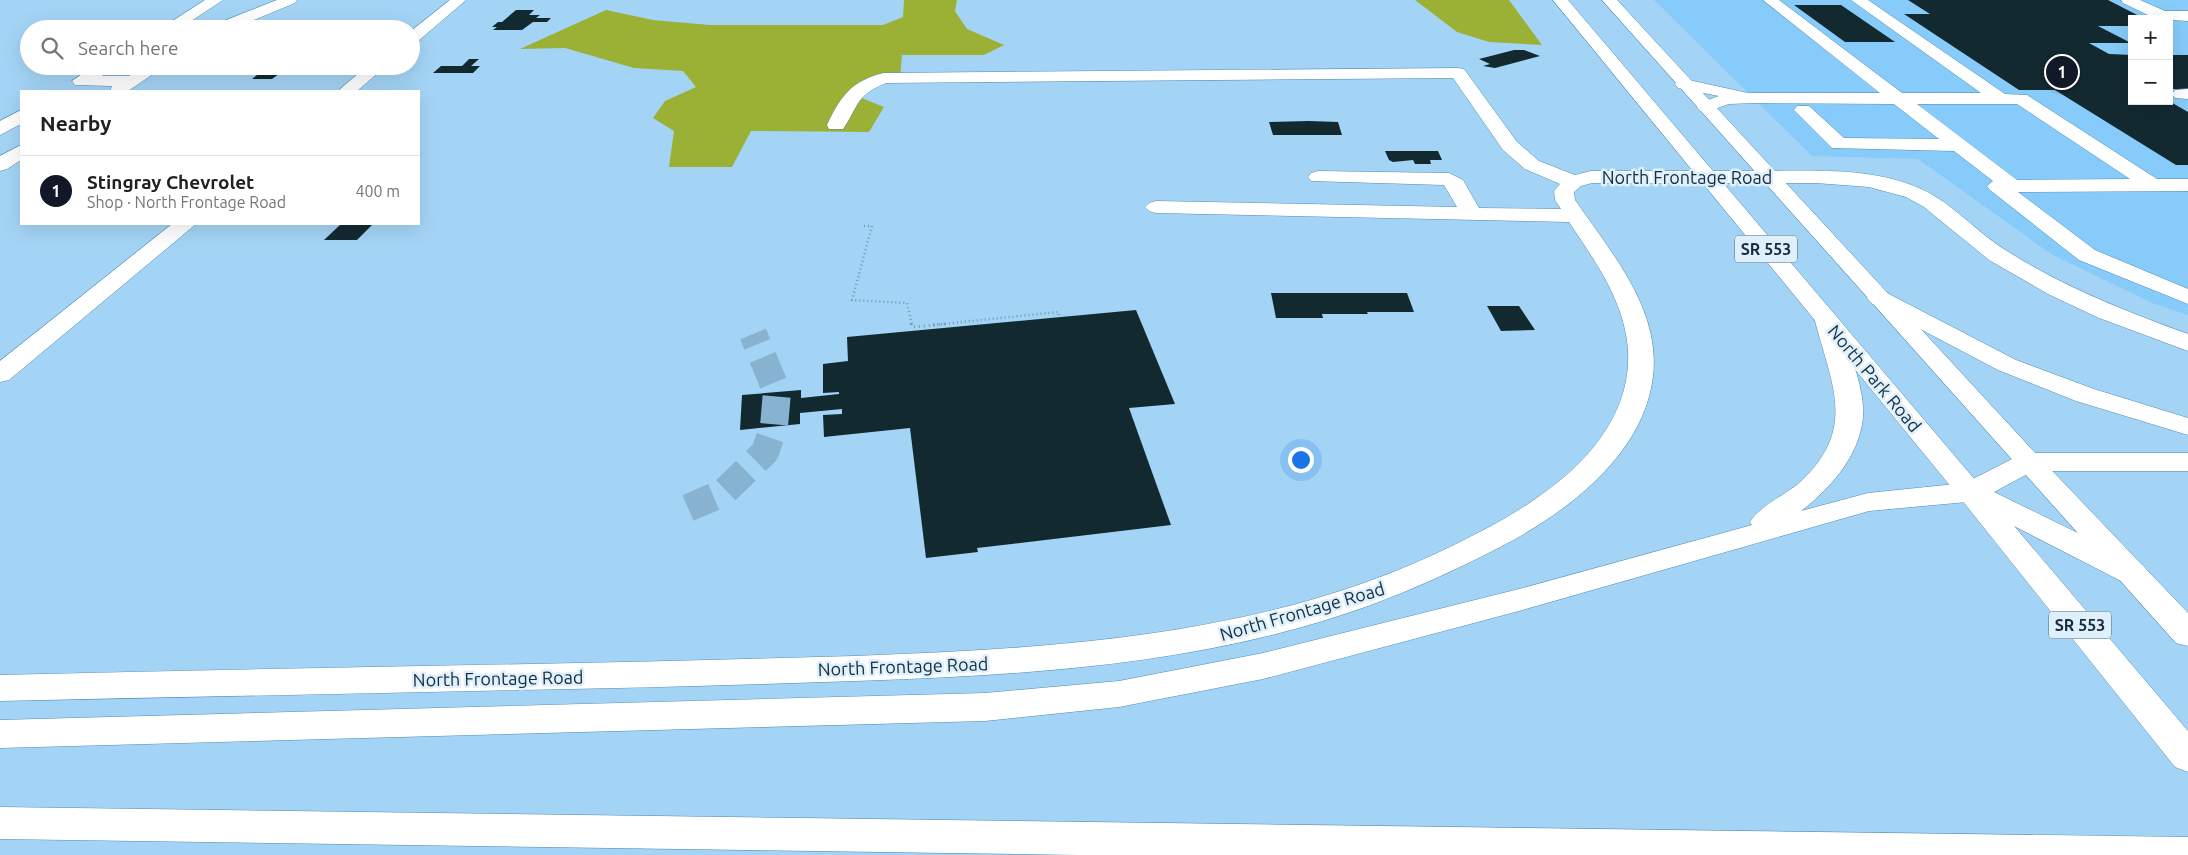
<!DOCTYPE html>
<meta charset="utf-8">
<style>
:root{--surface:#fff;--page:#f6f6f6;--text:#202124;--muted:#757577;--line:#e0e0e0;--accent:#111827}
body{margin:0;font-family:Ubuntu,sans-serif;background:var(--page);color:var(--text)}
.controls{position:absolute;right:15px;top:15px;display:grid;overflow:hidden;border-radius:0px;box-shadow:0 5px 20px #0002}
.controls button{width:45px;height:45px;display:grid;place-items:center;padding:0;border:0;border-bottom:1px solid var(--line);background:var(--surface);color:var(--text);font:25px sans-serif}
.you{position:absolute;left:1300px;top:459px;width:18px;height:18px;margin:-12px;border:4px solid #fff;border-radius:50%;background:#1a73e8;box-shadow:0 0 0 8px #1a73e833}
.badge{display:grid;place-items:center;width:32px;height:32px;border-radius:50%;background:var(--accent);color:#fff;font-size:16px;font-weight:700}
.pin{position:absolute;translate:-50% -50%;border:2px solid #fff;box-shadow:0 1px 5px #0006}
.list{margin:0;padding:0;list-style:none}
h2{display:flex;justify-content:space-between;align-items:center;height:65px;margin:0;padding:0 20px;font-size:21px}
h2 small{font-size:16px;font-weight:400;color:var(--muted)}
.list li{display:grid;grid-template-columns:32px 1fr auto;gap:15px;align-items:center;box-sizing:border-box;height:70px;padding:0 20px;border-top:1px solid var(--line)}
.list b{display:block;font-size:19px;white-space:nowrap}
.list p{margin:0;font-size:16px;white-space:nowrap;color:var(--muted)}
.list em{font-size:16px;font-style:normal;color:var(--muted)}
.icon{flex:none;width:28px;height:28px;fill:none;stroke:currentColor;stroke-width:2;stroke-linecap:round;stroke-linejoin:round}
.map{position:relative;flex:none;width:2188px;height:855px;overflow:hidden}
.search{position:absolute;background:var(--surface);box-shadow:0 5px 20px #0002;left:20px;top:20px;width:400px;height:55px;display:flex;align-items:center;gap:12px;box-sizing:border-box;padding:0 18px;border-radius:28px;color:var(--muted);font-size:19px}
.panel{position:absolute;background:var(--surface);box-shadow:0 5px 20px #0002;left:20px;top:90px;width:400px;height:135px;border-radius:0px}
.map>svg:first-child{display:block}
.built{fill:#86cbf9;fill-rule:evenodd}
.green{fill:#9ab136}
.building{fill:#132930}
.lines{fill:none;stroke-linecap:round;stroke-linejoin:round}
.minor-tunnel{stroke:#87b3d0;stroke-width:28;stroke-dasharray:28 14;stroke-linecap:butt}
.minor-casing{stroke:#518cb3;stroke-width:1}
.major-casing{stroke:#518cb3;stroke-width:1}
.highway-casing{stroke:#518cb3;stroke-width:1}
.path-far1{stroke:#7098b2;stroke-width:2.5;stroke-dasharray:1 3;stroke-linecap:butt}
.path{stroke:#7098b2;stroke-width:3;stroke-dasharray:1 4;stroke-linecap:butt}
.minor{fill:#fff;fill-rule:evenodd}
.major{fill:#fff;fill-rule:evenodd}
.highway{fill:#fff;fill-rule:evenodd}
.labels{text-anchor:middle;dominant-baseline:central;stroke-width:5;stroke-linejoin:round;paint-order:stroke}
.shield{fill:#dff0fd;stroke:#526877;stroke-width:1}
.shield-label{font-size:16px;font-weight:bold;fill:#152d3d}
.street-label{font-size:18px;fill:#152d3d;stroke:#dff0fd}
</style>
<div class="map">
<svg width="2188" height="855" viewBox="0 0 2188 855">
<rect width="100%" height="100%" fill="#a4d4f5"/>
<path class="built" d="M1654,0H2188V315L2152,303L2051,254L1918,159L1812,156ZM2132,19H2169V101H2132Z"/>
<g class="green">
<polygon points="904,0 957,0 955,11 967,29 1004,45 984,55 902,55 900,78 852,94 884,107 869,132 751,131 732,167 669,167 674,131 653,118 665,101 696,87 683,71 634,68 565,48 520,49 606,10 653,20 710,25 883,25 903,17"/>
<polygon points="1415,0 1509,0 1542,45 1489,42 1457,32"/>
</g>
<g class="building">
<polygon points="1908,0 2108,0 2145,19 2132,19 2132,26 2098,26 2131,43 2089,43 2109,54 2132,55 2132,101 2169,101 2188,112 2188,165 2176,165 2055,90 2019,90 1904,14 1930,14"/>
<polygon points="1794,5 1841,5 1895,42 1845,42"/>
<polygon points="516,10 534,10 529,15 540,15 536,18 551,18 547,22 533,22 522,30 493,30 497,27 492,27 498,22 502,22"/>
<polygon points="1514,50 1524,50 1540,56 1495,68 1483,66 1490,64 1479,59"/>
<rect x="2169" y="55" width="19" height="34"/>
<polygon points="469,59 479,59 471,66 480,66 473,73 433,73 441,66 462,66"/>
<polygon points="270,66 290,66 272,79 252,79 257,75 247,75 255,70 265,70"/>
<polygon points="1309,121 1338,122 1342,135 1273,135 1269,122"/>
<polygon points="1385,151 1438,151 1442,160 1430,160 1431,164 1415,164 1413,160 1393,162 1389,160"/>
<polygon points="341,224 373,224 357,240 324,240"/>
<polygon points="1271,293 1407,293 1414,312 1367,312 1368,314 1322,314 1323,318 1276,318"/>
<polygon points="1487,306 1519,306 1535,330 1501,331"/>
<polygon points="1136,310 1175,404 1129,408 1171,525 977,548 978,552 926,558 910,428 824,437 823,415 842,414 842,409 800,413 800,424 740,430 742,395 801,390 801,398 839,394 839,392 823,393 823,364 848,361 847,337"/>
</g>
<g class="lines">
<polyline class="minor-tunnel" points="688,508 723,493 765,452 774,426 777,392 753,334"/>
<defs>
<g id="minor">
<polygon points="205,0 223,0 179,29 160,29"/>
<polygon points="277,0 297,0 295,3 232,29 209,29 211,26"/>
<polygon points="450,0 466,0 417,42 411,44 411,31"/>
<path d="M1763,0H1779L1902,93H1981L1851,0H1868L2005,94L2027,95L2157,179H2188V191L2018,192L2095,250L2188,289V304L2079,260L1990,190L1987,186L1993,181L1954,151L1832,148L1794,110L1797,106H1809L1844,138L1939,139L1894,104L1754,103L1729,104L1706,112L1700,111L1697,107L1700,103L1719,96L1678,88L1675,84L1678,80L1684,79L1748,93H1880ZM1917,104H2017L2130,179L2017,180Z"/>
<polygon points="2121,0 2140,0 2165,11 2188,11 2188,21 2156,19 2123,3"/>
<polygon points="94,66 114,66 102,76 129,76 145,66 165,66 128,91 110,91 112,86 75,85 72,81"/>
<polygon points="367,66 386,66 357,91 338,91"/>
<path d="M1458,68L1464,69L1517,142L1539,161L1575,175L1591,171C1645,171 1699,171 1753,171C1808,171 1870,166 1921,189C1953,203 1977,233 2007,251C2064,287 2125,311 2188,334V351L2099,318L2050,295L1989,260L1924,207L1906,197L1869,187L1816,183H1592L1581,186L1574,192L1575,200C1610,251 1661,309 1653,376C1644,455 1567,512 1502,546C1458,569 1414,589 1368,606C1204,665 1027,675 855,681C743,685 632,688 521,690C347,694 174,697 0,701V675C177,671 354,667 531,664C639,662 747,659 854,656C1058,648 1270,637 1456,544C1484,530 1512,516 1538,497C1587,464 1632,413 1628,350C1625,302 1595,261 1569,222L1156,213L1149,211L1145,207L1149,203L1156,201L1457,207L1444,185L1311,181L1308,177L1311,173L1318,171L1449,173L1463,180L1479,208L1561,209L1555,200L1554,191L1560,184L1525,169L1503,150L1453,78L886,83C855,96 860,104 843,129H829L827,125C841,96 851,81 884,73Z"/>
<polygon points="2188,89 2188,99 2175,98 2172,94 2175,90"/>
<polygon points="21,110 21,124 0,135 0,121"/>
<polygon points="21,145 21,160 7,169 0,171 0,156"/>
<polygon points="172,224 196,224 9,380 0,382 0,361"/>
</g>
<g id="major">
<polygon points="1553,0 1568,0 2188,731 2188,772 2175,767 1961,499"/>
<polygon points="1602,0 1617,0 2038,456 2188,613 2188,646 2176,643"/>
</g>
<g id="highway">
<polygon points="1879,291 1887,293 2016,360 2094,389 2188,418 2188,435 2076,401 1998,370 1871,303 1867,298 1871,293"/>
<path d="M1827,314L1836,316L1839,321C1847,349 1861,377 1863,406C1866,448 1833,487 1801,511L1868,493L1965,483L2018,456L2028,453H2188V471H2033L1994,492L2143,565L2148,573L2143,581L2132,584L2121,581L1967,502L1869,511L1519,611L1263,679L1119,707L985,721L0,748V720L985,693L1119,681L1263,653L1519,589L1752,525L1750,522C1760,506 1783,496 1798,484C1858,430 1832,386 1815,321L1818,316Z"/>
<polygon points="0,807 2188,837 2188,855 1078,855 0,839"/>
</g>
</defs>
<use href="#minor" class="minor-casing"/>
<use href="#major" class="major-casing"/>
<use href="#highway" class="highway-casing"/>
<g class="path-far1">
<polyline points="864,226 872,226 852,300 907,303 912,325"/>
<polyline points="933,325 1058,312 1060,317"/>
</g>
<polyline class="path" points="911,324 912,327 945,324"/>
<use href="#minor" class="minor"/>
<use href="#major" class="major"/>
<use href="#highway" class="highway"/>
</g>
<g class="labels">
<g class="shield">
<rect x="1735" y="235.5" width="62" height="27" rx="4"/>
<rect x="2049" y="611.5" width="62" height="27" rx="4"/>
</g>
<g class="shield-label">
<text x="1766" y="249">SR 553</text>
<text x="2080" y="625">SR 553</text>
</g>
<g class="street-label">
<text x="1687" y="177">North Frontage Road</text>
<text transform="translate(1875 378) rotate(50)">North Park Road</text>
<text transform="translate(1302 611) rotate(-16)">North Frontage Road</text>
<text transform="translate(903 666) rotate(-2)">North Frontage Road</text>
<text transform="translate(498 678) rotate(-1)">North Frontage Road</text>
</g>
</g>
</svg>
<div class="controls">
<button>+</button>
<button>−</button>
</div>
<div class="you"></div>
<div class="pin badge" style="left:2062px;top:72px">1</div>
<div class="search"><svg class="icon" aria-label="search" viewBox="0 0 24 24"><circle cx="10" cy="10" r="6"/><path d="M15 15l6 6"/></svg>Search here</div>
<section class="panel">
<h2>Nearby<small></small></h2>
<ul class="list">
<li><span class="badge">1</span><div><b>Stingray Chevrolet</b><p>Shop · North Frontage Road</p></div><em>400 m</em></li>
</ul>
</section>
</div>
